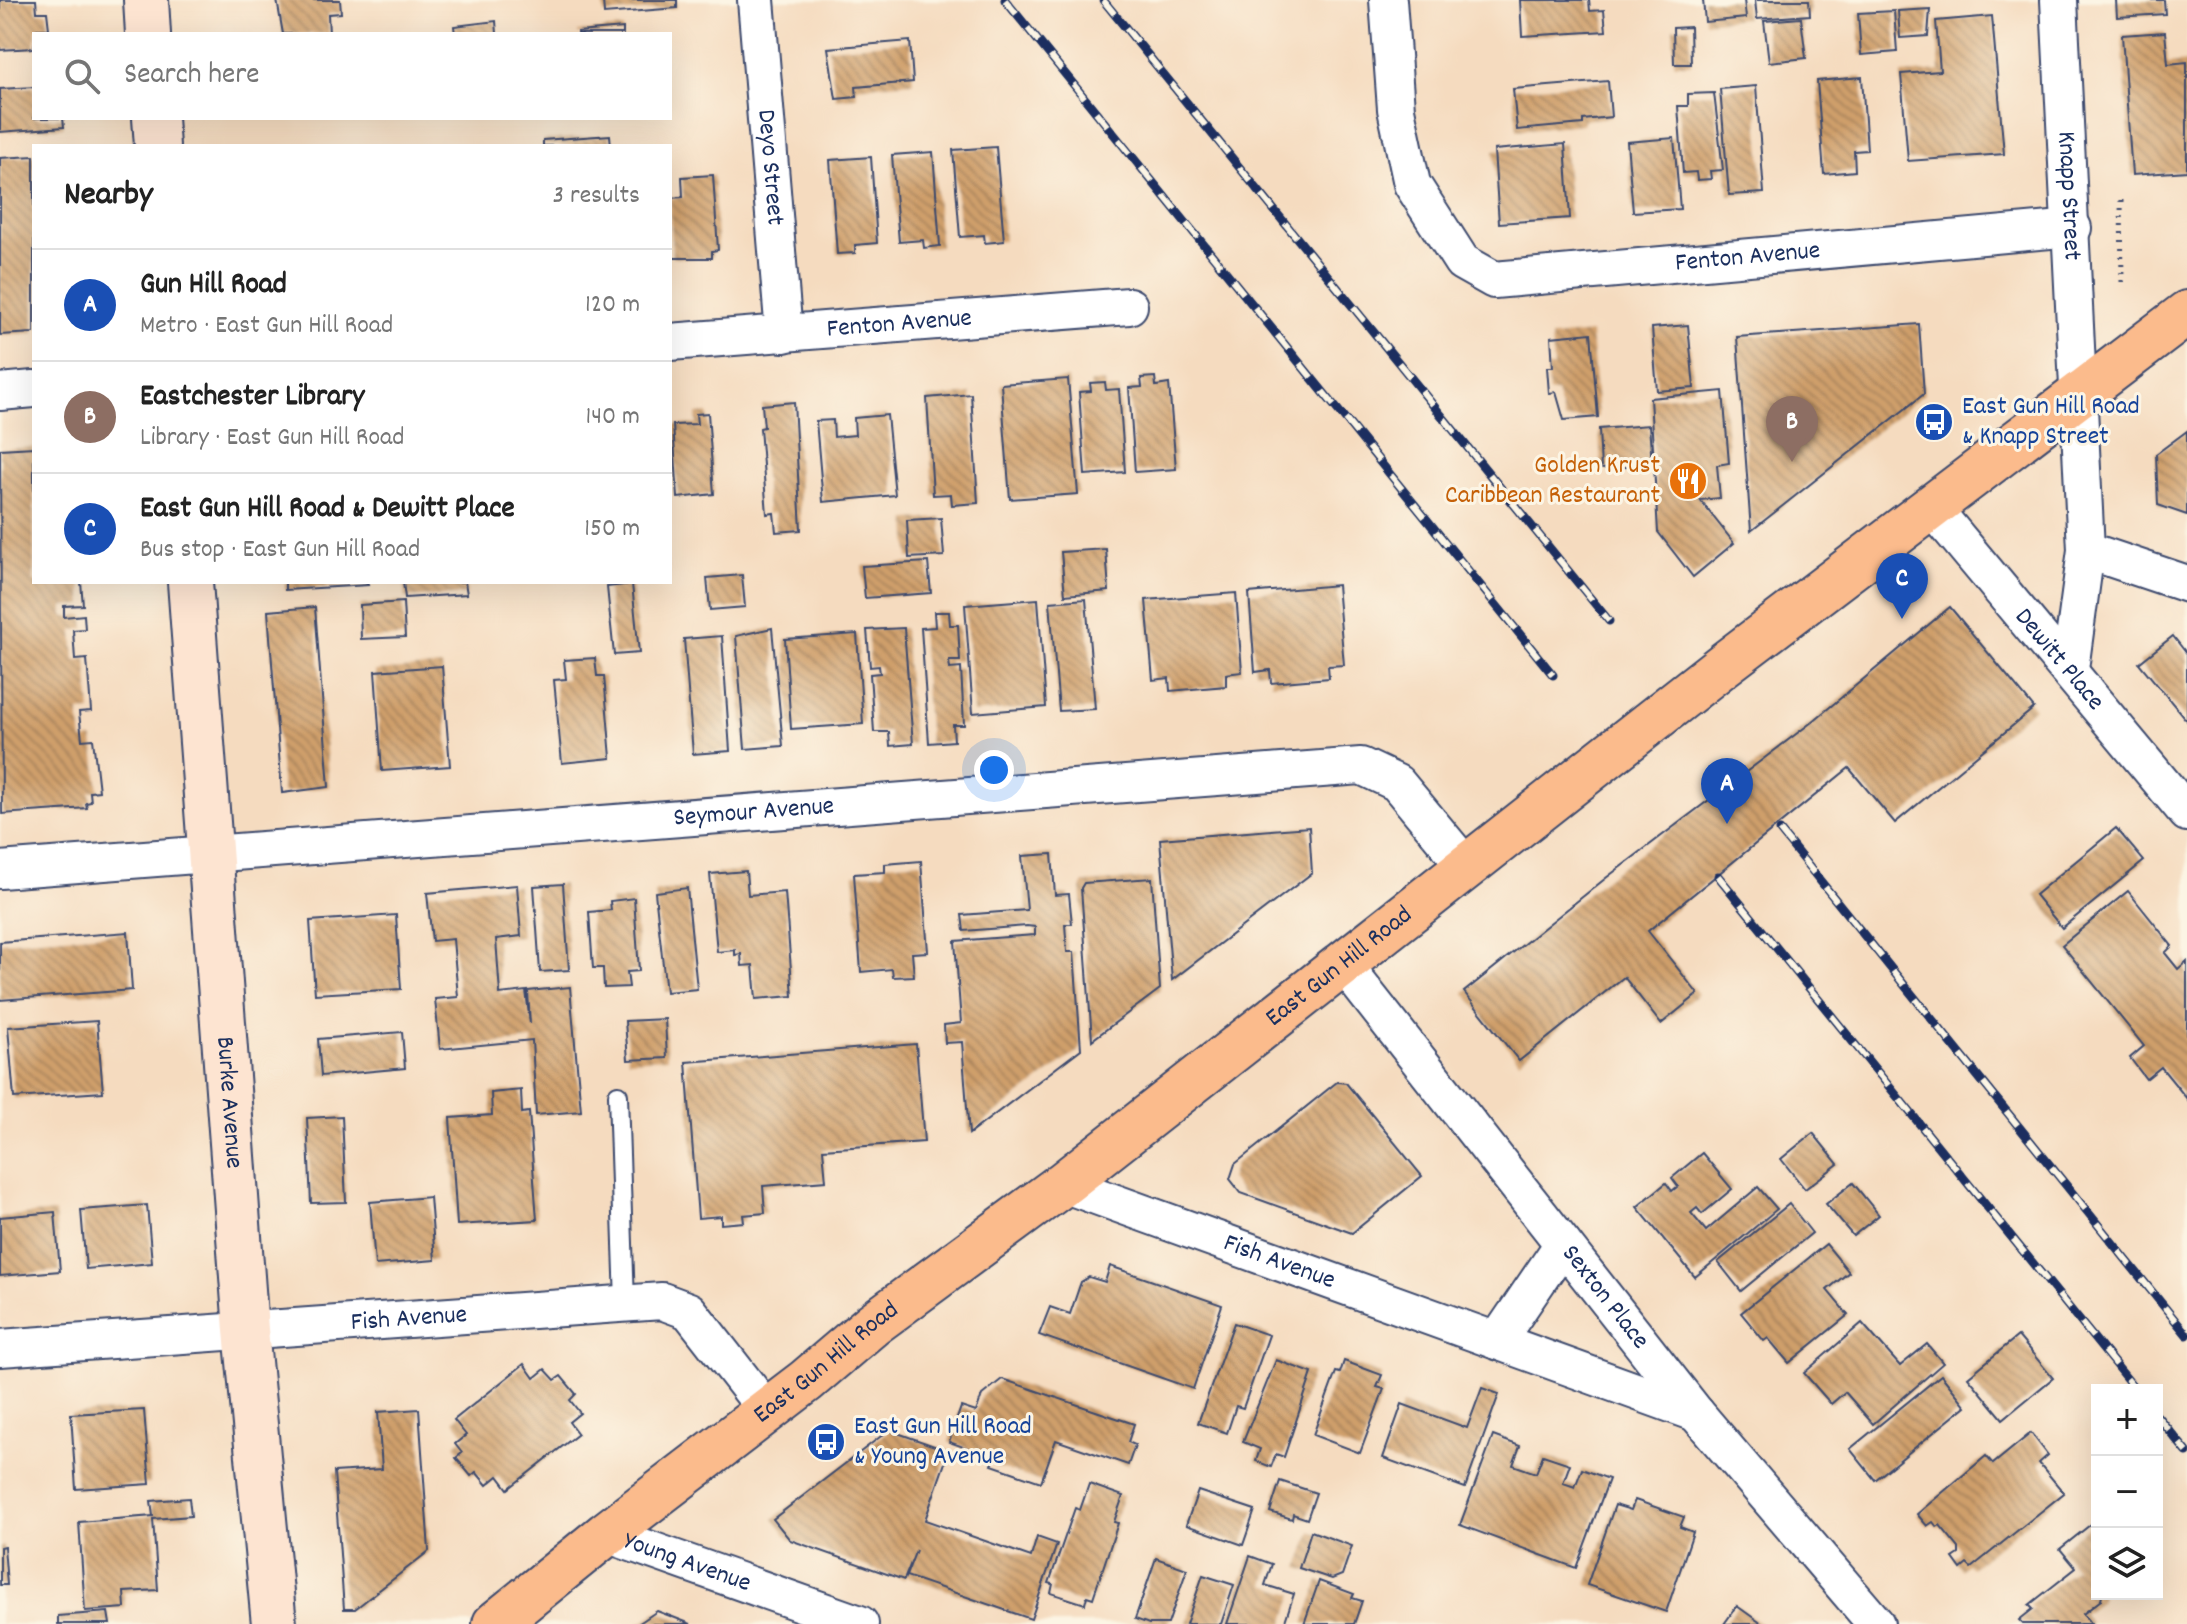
<!DOCTYPE html>
<meta charset="utf-8">
<style>
:root{--surface:#fff;--page:#f2f2f2;--text:#222;--muted:#767676;--line:#e0e0e0;--accent:#d1495b}
body{margin:0;font-family:Dekko,sans-serif;background:var(--page);color:var(--text)}
.controls{position:absolute;right:24px;bottom:24px;display:grid;overflow:hidden;border-radius:0px;box-shadow:0 8px 32px #0002}
.controls button{width:72px;height:72px;display:grid;place-items:center;padding:0;border:0;border-bottom:2px solid var(--line);background:var(--surface);color:var(--text);font:40px sans-serif}
.you{position:absolute;left:994px;top:770px;width:28px;height:28px;margin:-20px;border:6px solid #fff;border-radius:50%;background:#1a73e8;box-shadow:0 0 0 12px #1a73e833}
.badge{display:grid;place-items:center;width:52px;height:52px;border-radius:50%;background:var(--accent);color:#fff;font-size:26px;font-weight:700}
.pin{position:absolute;translate:-50% -66px;filter:drop-shadow(0 2px 4px #0008)}
.pin::after{content:'';position:absolute;top:42px;width:28px;height:24px;background:inherit;clip-path:polygon(0 0,100% 0,50% 100%)}
.list{margin:0;padding:0;list-style:none}
h2{display:flex;justify-content:space-between;align-items:center;height:104px;margin:0;padding:0 32px;font-size:34px}
h2 small{font-size:26px;font-weight:400;color:var(--muted)}
.list li{display:grid;grid-template-columns:52px 1fr auto;gap:24px;align-items:center;box-sizing:border-box;height:112px;padding:0 32px;border-top:2px solid var(--line)}
.list b{display:block;font-size:30px;white-space:nowrap}
.list p{margin:0;font-size:26px;white-space:nowrap;color:var(--muted)}
.list em{font-size:26px;font-style:normal;color:var(--muted)}
.icon{flex:none;width:44px;height:44px;fill:none;stroke:currentColor;stroke-width:2;stroke-linecap:round;stroke-linejoin:round}
.map{position:relative;flex:none;width:2187px;height:1624px;overflow:hidden}
.search{position:absolute;background:var(--surface);box-shadow:0 8px 32px #0002;left:32px;top:32px;width:640px;height:88px;display:flex;align-items:center;gap:20px;box-sizing:border-box;padding:0 28px;border-radius:0px;color:var(--muted);font-size:30px}
.panel{position:absolute;background:var(--surface);box-shadow:0 8px 32px #0002;left:32px;top:144px;width:640px;height:440px;border-radius:0px}
.map>svg:first-child{display:block}
.building{fill:url(#building-back-hatch)}
.lines{fill:none;stroke-linecap:round;stroke-linejoin:round}
.service-casing{stroke:#3c496d;stroke-width:22}
.minor-casing{stroke:#3c496d;stroke-width:40}
.secondary-casing{stroke:#3c496d;stroke-width:48}
.primary-casing{stroke:#3c496d;stroke-width:48}
.path{stroke:#3c496d;stroke-width:5;stroke-dasharray:2 6;stroke-linecap:butt}
.service{stroke:#fff;stroke-width:18}
.minor{stroke:#fff;stroke-width:36}
.secondary{stroke:#fde4d1;stroke-width:44}
.primary{stroke:#fbbb8c;stroke-width:44}
.rail-casing{stroke:#1b2f5e;stroke-width:9}
.rail{stroke:#fcf5e5;stroke-width:6;stroke-dasharray:18;stroke-linecap:butt}
.labels{text-anchor:middle;dominant-baseline:central;stroke-width:6;stroke-linejoin:round;paint-order:stroke}
.street-label{font-size:26px;fill:#1b2f5e;stroke:#fcf5e5}
.transit-label{font-size:26px;fill:#164399;stroke:#fcf5e5;text-anchor:start}
.food-label{font-size:26px;fill:#c56008;stroke:#fcf5e5;text-anchor:end}
</style>
<div class="map">
<svg width="2187" height="1624" viewBox="0 0 2187 1624">
<defs>
<pattern id="building-back-hatch" width="6" height="6" patternUnits="userSpaceOnUse" patternTransform="scale(2)"><rect width="6" height="6" fill="#cf9f6b"/><path d="M-1 5l2 2M0 0l6 6M5-1l2 2" fill="none" stroke="#a7825b"/></pattern>
</defs>
<rect width="100%" height="100%" fill="#fcf5e5"/>
<filter id="ink" filterUnits="userSpaceOnUse"><feTurbulence type="fractalNoise" baseFrequency=".0125" numOctaves="2"/><feDisplacementMap in="SourceGraphic" scale="16" xChannelSelector="R" yChannelSelector="G"/><feConvolveMatrix kernelMatrix="1 2 1 2 8 2 1 2 1" color-interpolation-filters="sRGB"/></filter>
<filter id="wash" filterUnits="userSpaceOnUse"><feTurbulence type="fractalNoise" baseFrequency=".006" numOctaves="4" result="noise"/><feDisplacementMap in="SourceGraphic" scale="32" xChannelSelector="R" yChannelSelector="G"/><feGaussianBlur stdDeviation="1.8" result="paint"/><feColorMatrix in="noise" values="0 0 0 0 0 0 0 0 0 0 0 0 0 0 0 0 0 1.4 0 .05"/><feComposite in="paint" operator="in"/></filter>
<g filter="url(#wash)">
<rect width="100%" height="100%" fill="#f5dbbf"/>
<g id="blocks">
<g class="building">
<polygon points="0,0 36,0 37,12 47,12 49,29 37,29 34,48 0,50"/>
<polygon points="277,0 340,0 341,13 328,14 329,34 283,34"/>
<polygon points="603,0 677,0 677,8 604,14"/>
<polygon points="1520,0 1589,0 1590,11 1604,10 1606,31 1522,36"/>
<polygon points="1703,0 1744,0 1746,18 1705,22"/>
<polygon points="1755,0 1809,0 1810,15 1757,19"/>
<polygon points="2116,0 2164,0 2165,14 2117,17"/>
<polygon points="1930,9 1928,36 1900,38 1898,11"/>
<polygon points="1894,11 1897,52 1861,55 1858,13"/>
<polygon points="1992,16 2004,154 1908,161 1901,74 1940,71 1936,21"/>
<polygon points="1801,18 1806,58 1769,62 1764,21"/>
<polygon points="496,21 497,34 455,34 454,26"/>
<polygon points="1690,27 1691,64 1674,64 1673,28"/>
<polygon points="623,28 623,34 578,34 578,32"/>
<polygon points="2165,32 2168,64 2187,62 2187,171 2132,175 2122,35"/>
<polygon points="910,41 913,82 856,87 857,97 836,99 828,48"/>
<polygon points="1862,77 1867,150 1854,151 1855,171 1824,174 1817,81"/>
<polygon points="1608,81 1611,117 1583,120 1583,124 1517,130 1513,89"/>
<polygon points="1756,86 1764,193 1729,195 1720,89"/>
<polygon points="34,87 34,118 63,118 64,127 0,132 0,89"/>
<polygon points="1714,93 1723,170 1710,171 1711,179 1697,180 1696,172 1683,173 1678,106 1688,106 1688,94"/>
<polygon points="610,135 611,146 543,146 543,140"/>
<polygon points="1674,138 1680,209 1633,212 1627,142"/>
<polygon points="1565,144 1570,218 1499,223 1494,150"/>
<polygon points="996,147 1004,241 985,243 984,235 960,237 953,150"/>
<polygon points="933,152 940,246 924,248 923,240 899,242 892,155"/>
<polygon points="34,156 34,333 0,335 0,158"/>
<polygon points="871,157 877,243 855,245 855,253 837,254 830,160"/>
<polygon points="713,175 718,250 712,251 712,258 672,258 670,198 683,197 682,177"/>
<polygon points="1919,324 1924,394 1751,531 1737,337"/>
<polygon points="1688,325 1694,388 1657,391 1652,328"/>
<polygon points="1591,333 1598,417 1564,420 1556,392 1549,393 1547,367 1553,367 1551,337"/>
<polygon points="1155,377 1156,386 1169,384 1176,469 1135,472 1129,388 1142,387 1141,378"/>
<polygon points="1068,379 1078,494 1010,499 1001,384"/>
<polygon points="1105,382 1106,390 1119,389 1125,472 1085,475 1079,392 1091,391 1090,383"/>
<polygon points="1723,391 1729,463 1717,465 1720,498 1700,500 1734,543 1693,577 1658,532 1650,398"/>
<polygon points="971,394 978,503 952,505 951,494 933,495 927,398"/>
<polygon points="794,402 801,530 776,532 774,513 767,514 760,428 764,427 762,405"/>
<polygon points="708,413 714,494 678,498 673,425 697,424 696,414"/>
<polygon points="887,415 895,495 823,502 816,421 833,420 834,437 855,435 854,418"/>
<polygon points="1649,425 1652,465 1601,469 1599,429"/>
<polygon points="2187,431 2187,515 2158,505 2156,454"/>
<polygon points="34,447 34,582 81,582 83,605 64,606 64,617 84,615 85,629 73,630 75,660 87,659 91,711 79,712 82,740 93,739 99,791 90,792 91,802 86,803 87,808 2,814 0,449"/>
<polygon points="941,518 944,556 909,558 907,520"/>
<polygon points="1106,549 1109,591 1065,595 1061,552"/>
<polygon points="928,562 931,593 865,598 862,566"/>
<polygon points="742,575 745,607 710,610 707,578"/>
<polygon points="285,582 367,582 368,585 285,590"/>
<polygon points="403,582 465,582 467,594 405,598"/>
<polygon points="632,584 639,653 614,655 607,587"/>
<polygon points="1337,585 1344,665 1328,666 1329,678 1271,683 1270,670 1255,672 1249,593"/>
<polygon points="1236,593 1242,672 1226,674 1226,686 1170,691 1169,678 1153,680 1146,600"/>
<polygon points="1038,599 1046,707 973,713 965,605"/>
<polygon points="1086,599 1095,709 1059,711 1050,602"/>
<polygon points="403,602 405,637 361,639 360,605"/>
<polygon points="315,607 329,787 282,793 268,611"/>
<polygon points="1950,607 2034,708 1895,823 1849,768 1648,931 1698,994 1661,1024 1624,977 1519,1061 1464,992 1606,878 1812,722"/>
<polygon points="934,612 949,612 950,625 958,625 960,661 949,661 950,669 961,668 964,725 953,725 954,741 929,743 921,628 935,627"/>
<polygon points="772,628 783,746 745,749 736,636"/>
<polygon points="904,628 913,744 890,746 889,732 874,732 870,674 880,673 879,666 870,667 867,630"/>
<polygon points="857,634 863,724 791,729 785,639"/>
<polygon points="722,636 730,751 693,754 684,639"/>
<polygon points="2173,636 2187,654 2187,721 2139,663"/>
<polygon points="595,658 597,676 604,676 611,758 562,763 554,680 566,679 564,660"/>
<polygon points="442,666 450,766 382,771 375,671"/>
<polygon points="1309,827 1312,873 1172,980 1160,839"/>
<polygon points="2116,828 2144,861 2062,928 2035,895"/>
<polygon points="1052,854 1055,895 1069,894 1072,924 1065,924 1067,952 1074,952 1081,1049 969,1134 962,1042 945,1043 944,1025 961,1023 955,941 1035,935 1035,927 1027,926 964,931 962,915 1027,910 1022,856"/>
<polygon points="921,861 928,952 912,953 914,976 893,977 892,969 861,972 854,874 885,872 885,864"/>
<polygon points="746,871 748,895 785,892 793,996 756,999 753,965 742,966 741,954 735,955 735,950 717,952 710,874"/>
<polygon points="1152,878 1160,989 1092,1040 1081,888 1084,883"/>
<polygon points="563,884 569,970 540,972 534,886"/>
<polygon points="517,885 521,936 496,939 500,994 526,991 530,1024 528,991 570,987 581,1111 536,1115 532,1040 440,1049 435,999 458,997 453,939 432,941 427,893"/>
<polygon points="687,888 697,989 666,992 655,892"/>
<polygon points="2128,891 2172,946 2165,953 2178,969 2187,961 2187,1099 2161,1067 2146,1079 2130,1058 2144,1046 2062,945"/>
<polygon points="634,898 639,971 627,972 629,987 604,988 603,968 593,968 589,912 611,910 610,901"/>
<polygon points="396,915 401,989 315,994 310,921"/>
<polygon points="128,932 132,990 0,1000 0,942"/>
<polygon points="665,1019 667,1058 628,1060 625,1021"/>
<polygon points="97,1021 103,1092 14,1098 8,1027"/>
<polygon points="402,1032 405,1068 321,1076 318,1039"/>
<polygon points="916,1044 924,1142 823,1149 826,1181 763,1186 765,1213 743,1215 744,1222 721,1224 721,1216 698,1218 686,1062"/>
<polygon points="1337,1082 1346,1083 1422,1176 1352,1233 1241,1193 1230,1179 1235,1164"/>
<polygon points="521,1090 522,1113 529,1112 537,1220 457,1225 450,1118 492,1115 491,1093"/>
<polygon points="342,1116 346,1202 311,1203 307,1118"/>
<polygon points="1813,1133 1838,1164 1805,1189 1781,1159"/>
<polygon points="1702,1153 1732,1189 1702,1214 1697,1208 1691,1213 1706,1231 1758,1187 1777,1209 1695,1277 1637,1207 1666,1183 1672,1191 1678,1186 1672,1178"/>
<polygon points="1853,1183 1879,1215 1853,1236 1826,1204"/>
<polygon points="430,1197 435,1260 375,1265 370,1202"/>
<polygon points="1789,1204 1812,1233 1741,1291 1718,1262"/>
<polygon points="147,1205 152,1263 86,1269 81,1210"/>
<polygon points="55,1212 60,1271 0,1276 0,1217"/>
<polygon points="1826,1244 1849,1272 1827,1290 1848,1315 1789,1363 1768,1338 1764,1341 1741,1313"/>
<polygon points="1110,1266 1222,1305 1193,1389 1039,1335 1050,1307 1070,1314 1081,1282 1089,1277 1105,1282"/>
<polygon points="1234,1323 1269,1335 1243,1408 1236,1406 1227,1433 1198,1423"/>
<polygon points="1862,1323 1900,1366 1927,1344 1943,1363 1873,1424 1845,1392 1831,1404 1804,1373"/>
<polygon points="2018,1336 2053,1378 2003,1419 1968,1377"/>
<polygon points="1276,1360 1312,1373 1284,1457 1276,1454 1271,1467 1256,1461 1260,1449 1243,1442"/>
<polygon points="1344,1361 1382,1375 1377,1387 1384,1389 1360,1453 1313,1435 1336,1372 1340,1373"/>
<polygon points="524,1364 534,1378 545,1369 555,1380 561,1376 576,1394 570,1400 580,1413 569,1422 578,1434 508,1489 498,1476 487,1485 476,1472 471,1476 456,1458 462,1453 455,1444 466,1435 454,1420"/>
<polygon points="1941,1375 1966,1406 1875,1480 1850,1449"/>
<polygon points="1002,1379 1134,1424 1128,1442 1135,1445 1128,1465 1056,1440 1041,1482 992,1465 995,1458 949,1442 961,1407 976,1412 982,1395"/>
<polygon points="1482,1388 1499,1394 1465,1488 1383,1458 1402,1404 1467,1428"/>
<polygon points="419,1409 429,1551 355,1609 344,1609 334,1472 382,1469 378,1412"/>
<polygon points="144,1410 150,1484 76,1489 71,1414"/>
<polygon points="889,1430 949,1451 925,1520 1031,1557 1037,1537 1057,1544 1031,1619 906,1576 916,1550 904,1580 790,1540 773,1519"/>
<polygon points="2031,1433 2048,1455 2039,1463 2064,1493 1971,1568 1967,1564 1961,1569 1953,1558 1959,1554 1959,1548 1940,1525 1937,1527 1933,1522 1927,1526 1917,1514 1986,1456 1993,1464"/>
<polygon points="1493,1436 1520,1446 1513,1465 1536,1473 1543,1455 1570,1464 1563,1483 1575,1487 1582,1469 1609,1479 1576,1568 1460,1525"/>
<polygon points="1280,1481 1316,1493 1307,1519 1293,1514 1292,1519 1270,1512"/>
<polygon points="1089,1484 1123,1496 1114,1522 1118,1523 1093,1598 1087,1596 1085,1604 1051,1593 1053,1584 1049,1583 1075,1508 1080,1510"/>
<polygon points="1198,1491 1255,1510 1243,1545 1186,1525"/>
<polygon points="189,1498 191,1516 153,1519 158,1590 124,1592 125,1608 85,1611 79,1522 153,1516 151,1501"/>
<polygon points="1635,1500 1684,1517 1680,1527 1693,1532 1666,1612 1587,1585 1615,1505 1631,1510"/>
<polygon points="2095,1521 2097,1594 2102,1594 2101,1600 2083,1614 2091,1624 2023,1624 2019,1620 2033,1609 2029,1605 2076,1568 2060,1549"/>
<polygon points="1311,1531 1352,1546 1342,1575 1332,1579 1299,1568"/>
<polygon points="4,1546 7,1585 0,1585 0,1547"/>
<polygon points="1250,1556 1272,1564 1265,1585 1294,1594 1284,1624 1227,1624"/>
<polygon points="1156,1558 1187,1569 1168,1624 1149,1624 1135,1619"/>
<polygon points="1203,1575 1234,1585 1221,1624 1186,1624"/>
<polygon points="1319,1581 1354,1594 1352,1598 1362,1601 1354,1624 1304,1624"/>
<polygon points="1737,1606 1762,1624 1724,1624"/>
<polygon points="657,1611 691,1624 638,1624"/>
<polygon points="108,1612 110,1624 58,1624 58,1616"/>
</g>
</g>
</g>
<g filter="url(#ink)">
<use href="#blocks" fill-opacity="0" stroke="#3c496d" stroke-width="2"/>
<g class="lines">
<defs>
<polyline id="service" points="618,1095 625,1303"/>
<g id="minor">
<path id="s1" d="M756,0L784,334"/>
<path id="s2" d="M1388,0L1396,109L1412,184L1462,262L1494,280L2073,228"/>
<path id="s3" d="M2059,0L2086,550L2070,669"/>
<path id="s4" d="M670,342L1129,306"/>
<polyline points="0,392 34,389"/>
<path id="s5" d="M1931,506L2187,813"/>
<polyline points="2086,550 2187,584"/>
<path id="s6" d="M0,870L1361,766L1397,783L1465,865"/>
<path id="s7" d="M1343,964L1696,1413L1876,1624"/>
<path id="s8" d="M1063,1184L1696,1413"/>
<polyline points="1497,1341 1563,1244"/>
<path id="s9" d="M0,1348L662,1301L689,1311L767,1411"/>
<path id="s10" d="M606,1534L860,1624"/>
</g>
<g id="secondary">
<polyline points="146,0 148,34"/>
<polyline points="155,118 157,146"/>
<path id="s11" d="M190,582L246,1330L274,1624"/>
</g>
<g id="primary">
<path id="s12" d="M495,1624L606,1534L806,1381L873,1324L1063,1184L1722,666L2187,313"/>
</g>
</defs>
<use href="#service" class="service-casing"/>
<use href="#minor" class="minor-casing"/>
<use href="#secondary" class="secondary-casing"/>
<use href="#primary" class="primary-casing"/>
<polyline class="path" points="2121,200 2122,282"/>
<use href="#service" class="service"/>
<use href="#minor" class="minor"/>
<use href="#secondary" class="secondary"/>
<use href="#primary" class="primary"/>
<defs>
<g id="rail">
<polyline points="1005,0 1553,675"/>
<polyline points="1103,0 1609,621"/>
<polyline points="1780,831 2187,1335"/>
<polyline points="1718,876 2136,1390"/>
<polyline points="2157,1416 2187,1452"/>
</g>
</defs>
<use href="#rail" class="rail-casing"/>
<use href="#rail" class="rail"/>
</g>
</g>
<defs>
<symbol id="bus-disc" viewBox="-11 -11 22 22"><circle r="9.5" fill="#1a4fb4" stroke="#fcf5e5"/><path d="M-5-6H5V4H4V6H2V4H-2V6H-4V4H-5ZM-3.5-4V0h7V-4ZM-3.5 1.2v1.5H-2V1.2ZM2 1.2v1.5H3.5V1.2Z" fill="#fff"/></symbol>
<symbol id="restaurant-disc" viewBox="-11 -11 22 22"><circle r="9.5" fill="#e8710a" stroke="#fcf5e5"/><path d="M-5-6h1v4h1v-4h1v4h1v-4h1v5L-1.5 .5V6h-2V.5L-5-1ZM5-6V6H3V1.5H1.5Q1.5-4 5-6Z" fill="#fff"/></symbol>
</defs>
<g fill-rule="evenodd">
<use href="#bus-disc" x="1912" y="400" width="44" height="44"/>
<use href="#restaurant-disc" x="1666" y="459" width="44" height="44"/>
<use href="#bus-disc" x="804" y="1420" width="44" height="44"/>
</g>
<g class="labels">
<g class="street-label">
<text stroke="none"><textPath href="#s1" startOffset="168">Deyo Street</textPath></text>
<text stroke="none"><textPath href="#s3" startOffset="196">Knapp Street</textPath></text>
<text stroke="none"><textPath href="#s2" startOffset="570">Fenton Avenue</textPath></text>
<text stroke="none"><textPath href="#s4" startOffset="230">Fenton Avenue</textPath></text>
<text stroke="none"><textPath href="#s5" startOffset="200">Dewitt Place</textPath></text>
<text stroke="none"><textPath href="#s6" startOffset="756">Seymour Avenue</textPath></text>
<text stroke="none"><textPath href="#s12" startOffset="1070">East Gun Hill Road</textPath></text>
<text stroke="none"><textPath href="#s11" startOffset="522">Burke Avenue</textPath></text>
<text stroke="none"><textPath href="#s8" startOffset="230">Fish Avenue</textPath></text>
<text stroke="none"><textPath href="#s7" startOffset="424">Sexton Place</textPath></text>
<text stroke="none"><textPath href="#s9" startOffset="410">Fish Avenue</textPath></text>
<text stroke="none"><textPath href="#s12" startOffset="422">East Gun Hill Road</textPath></text>
<text stroke="none"><textPath href="#s10" startOffset="86">Young Avenue</textPath></text>
</g>
<g class="transit-label">
<text x="1962" y="407">East Gun Hill Road<tspan x="1962" dy="30">&amp; Knapp Street</tspan></text>
<text x="854" y="1427">East Gun Hill Road<tspan x="854" dy="30">&amp; Young Avenue</tspan></text>
</g>
<g class="food-label">
<text x="1660" y="466">Golden Krust<tspan x="1660" dy="30">Caribbean Restaurant</tspan></text>
</g>
</g>
</svg>
<div class="controls">
<button>+</button>
<button>−</button>
<button><svg class="icon" aria-label="layers" viewBox="0 0 24 24"><path d="M12 4l9 5-9 5-9-5zM3 14l9 5 9-5"/></svg></button>
</div>
<div class="you"></div>
<div class="pin badge" style="left:1727px;top:824px;background:#1a4fb4">A</div>
<div class="pin badge" style="left:1792px;top:462px;background:#8d6e63">B</div>
<div class="pin badge" style="left:1902px;top:619px;background:#1a4fb4">C</div>
<div class="search"><svg class="icon" aria-label="search" viewBox="0 0 24 24"><circle cx="10" cy="10" r="6"/><path d="M15 15l6 6"/></svg>Search here</div>
<section class="panel">
<h2>Nearby<small>3 results</small></h2>
<ul class="list">
<li><span class="badge" style="background:#1a4fb4">A</span><div><b>Gun Hill Road</b><p>Metro · East Gun Hill Road</p></div><em>120 m</em></li>
<li><span class="badge" style="background:#8d6e63">B</span><div><b>Eastchester Library</b><p>Library · East Gun Hill Road</p></div><em>140 m</em></li>
<li><span class="badge" style="background:#1a4fb4">C</span><div><b>East Gun Hill Road &amp; Dewitt Place</b><p>Bus stop · East Gun Hill Road</p></div><em>150 m</em></li>
</ul>
</section>
</div>
